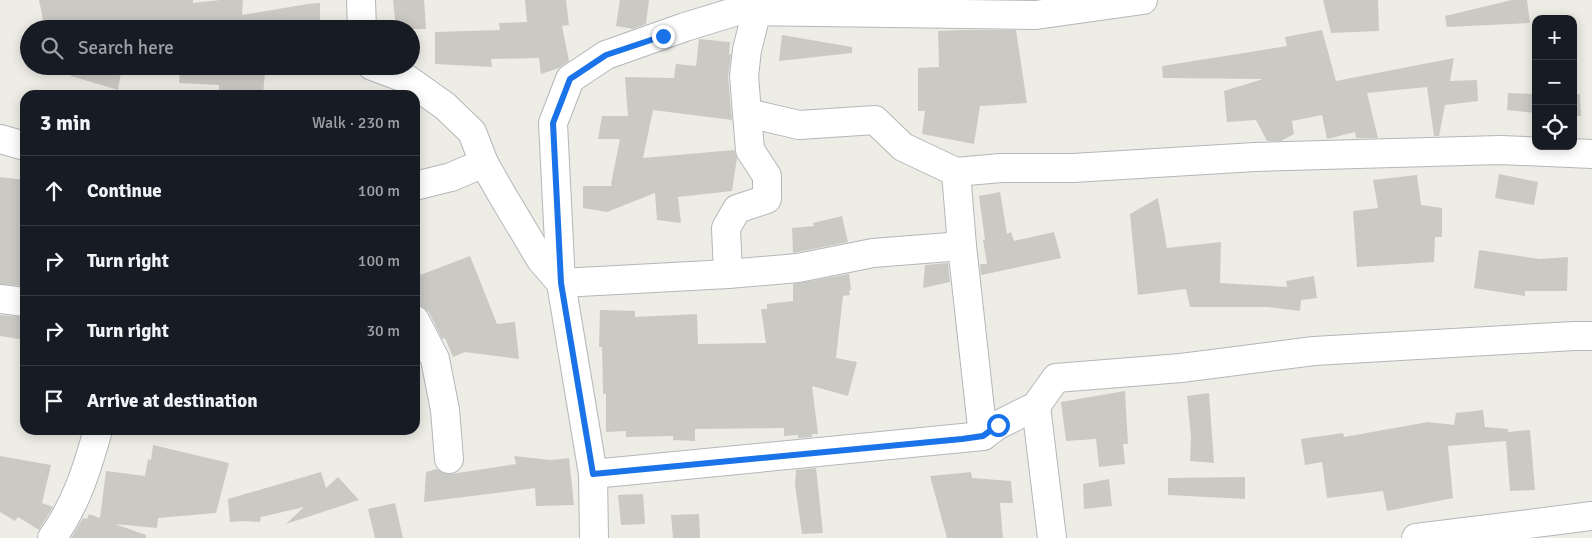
<!DOCTYPE html>
<meta charset="utf-8">
<style>
:root{--surface:#171b24;--page:#242831;--text:#f1f3f6;--muted:#9ea1a6;--line:#363941}
body{margin:0;font-family:Signika,sans-serif;background:var(--page);color:var(--text)}
.controls{position:absolute;right:15px;top:15px;display:grid;overflow:hidden;border-radius:10px;box-shadow:0 2px 12px #0003}
.controls button{width:45px;height:45px;display:grid;place-items:center;padding:0;border:0;border-bottom:1px solid var(--line);background:var(--surface);color:var(--text);font:25px sans-serif}
.stop{position:absolute;width:15px;height:15px;margin:-11px;border:4px solid #1a73e8;border-radius:50%;background:#fff}
.stop.end{background:#1a73e8;border-color:#fff;box-shadow:0 1px 5px #0008}
.list{margin:0;padding:0;list-style:none}
h2{display:flex;justify-content:space-between;align-items:center;height:65px;margin:0;padding:0 20px;font-size:21px}
h2 small{font-size:16px;font-weight:400;color:var(--muted)}
.list li{display:grid;grid-template-columns:32px 1fr auto;gap:15px;align-items:center;box-sizing:border-box;height:70px;padding:0 20px;border-top:1px solid var(--line)}
.list b{display:block;font-size:19px;white-space:nowrap}
.list em{font-size:16px;font-style:normal;color:var(--muted)}
.icon{flex:none;width:28px;height:28px;fill:none;stroke:currentColor;stroke-width:2;stroke-linecap:round;stroke-linejoin:round}
.map{position:relative;flex:none;width:1592px;height:538px;overflow:hidden}
.search{position:absolute;background:var(--surface);box-shadow:0 2px 12px #0003;left:20px;top:20px;width:400px;height:55px;display:flex;align-items:center;gap:12px;box-sizing:border-box;padding:0 18px;border-radius:28px;color:var(--muted);font-size:19px}
.panel{position:absolute;background:var(--surface);box-shadow:0 2px 12px #0003;left:20px;top:90px;width:400px;height:345px;border-radius:15px}
.map>svg:first-child{display:block}
.building{fill:#cbc9c3}
.lines{fill:none;stroke-linecap:round;stroke-linejoin:round}
.minor-casing{stroke:#b5b6ba;stroke-width:30}
.minor{stroke:#fff;stroke-width:28}
.route{stroke:#1a73e8;stroke-width:6}
</style>
<div class="map">
<svg width="1592" height="538" viewBox="0 0 1592 538">
<rect width="100%" height="100%" fill="#edece5"/>
<g class="building">
<polygon points="39,0 193,0 193,3 220,0 243,0 242,15 308,4 320,3 320,29 45,29"/>
<polygon points="393,0 424,0 426,29 396,29"/>
<polygon points="525,0 566,0 569,25 562,26 569,61 559,68 541,74 539,58 491,59 492,67 435,64 435,32 500,30 499,23 527,22"/>
<polygon points="620,0 649,0 646,24 633,29 616,26"/>
<polygon points="1323,0 1378,0 1379,31 1331,33"/>
<polygon points="1512,0 1527,0 1530,23 1447,27 1445,16"/>
<polygon points="961,30 1016,30 1027,103 980,106 974,144 922,134 925,111 918,111 918,68 939,67 938,31"/>
<polygon points="1322,30 1336,81 1454,58 1450,81 1477,80 1478,101 1445,105 1439,136 1434,136 1427,87 1367,93 1378,138 1356,138 1355,132 1327,139 1322,115 1292,121 1294,134 1281,141 1267,141 1256,120 1227,122 1224,91 1263,79 1163,78 1162,66 1287,46 1285,37"/>
<polygon points="782,35 852,47 852,53 779,61"/>
<polygon points="699,39 730,42 729,54 731,54 728,77 732,120 653,110 643,158 734,150 737,158 732,191 678,197 681,223 657,220 655,193 607,212 583,208 583,186 612,186 611,184 620,139 598,139 602,116 628,116 625,77 674,78 676,64 696,66"/>
<polygon points="74,66 225,66 225,69 265,72 263,95 219,95 219,85 179,83 180,69 121,72 118,90 71,76"/>
<polygon points="1508,93 1536,94 1536,113 1507,110"/>
<polygon points="1573,94 1580,94 1581,116 1573,116"/>
<polygon points="1499,174 1538,182 1534,205 1495,198"/>
<polygon points="1417,175 1421,205 1442,208 1442,237 1435,237 1434,262 1357,267 1353,211 1378,208 1373,180"/>
<polygon points="0,177 25,180 25,286 0,284"/>
<polygon points="1000,192 1007,234 1011,232 1014,241 1054,232 1061,258 981,275 980,264 987,264 983,240 985,240 979,196"/>
<polygon points="1158,198 1167,248 1221,242 1220,283 1287,287 1286,281 1314,276 1317,298 1301,300 1300,311 1268,307 1190,307 1186,289 1138,295 1130,214"/>
<polygon points="842,216 848,242 793,253 792,228 814,226 813,223"/>
<polygon points="1479,250 1540,259 1568,257 1567,291 1525,291 1525,296 1474,288"/>
<polygon points="470,256 497,324 515,322 519,359 465,352 453,357 445,338 442,339 429,312 423,307 415,304 415,277"/>
<polygon points="948,263 950,282 923,288 925,265"/>
<polygon points="849,274 851,290 849,290 850,295 843,296 836,358 857,362 848,396 812,386 818,434 812,434 812,437 798,438 798,435 784,436 784,428 695,429 695,441 673,440 673,436 626,437 626,431 606,432 606,394 603,394 602,347 599,347 600,310 635,311 635,317 697,314 698,344 766,343 761,309 767,309 767,304 793,301 793,284"/>
<polygon points="0,315 25,317 25,340 0,336"/>
<polygon points="1125,391 1128,444 1123,444 1125,464 1099,467 1096,439 1066,441 1061,402"/>
<polygon points="1209,393 1214,463 1190,461 1191,437 1187,396"/>
<polygon points="1483,410 1485,427 1508,429 1508,432 1530,430 1535,490 1510,491 1506,441 1448,446 1453,498 1387,511 1383,491 1327,498 1322,462 1305,465 1301,439 1343,433 1344,437 1428,422 1454,425 1456,413"/>
<polygon points="153,445 229,463 216,513 158,518 157,528 115,524 146,535 146,538 71,538 83,518 87,519 89,514 100,518 106,471 145,476 148,459 151,460"/>
<polygon points="0,456 51,465 42,503 53,507 39,530 18,517 15,521 0,512"/>
<polygon points="514,456 551,460 569,458 574,505 536,506 535,488 424,502 426,472 437,469 443,473 451,474 516,464"/>
<polygon points="816,468 823,533 802,534 795,485 796,470"/>
<polygon points="321,472 326,488 338,477 359,500 286,524 304,507 261,517 260,522 245,521 230,522 228,499"/>
<polygon points="971,472 972,478 1011,481 1013,503 1000,503 1003,538 947,538 930,476"/>
<polygon points="1245,477 1245,499 1168,495 1168,478"/>
<polygon points="1109,479 1112,506 1084,509 1083,484"/>
<polygon points="643,494 645,524 621,525 618,495"/>
<polygon points="395,503 403,538 375,538 368,509"/>
<polygon points="699,514 700,538 673,538 671,515"/>
</g>
<g class="lines">
<defs>
<g id="minor">
<polyline points="361,0 362,29"/>
<polyline points="372,66 407,79 445,106 472,132 484,163 501,193 541,260 561,283"/>
<polyline points="748,113 799,125 875,120 903,147 956,172 1001,168 1073,168 1255,157 1500,150 1592,154"/>
<polyline points="0,139 25,146"/>
<polyline points="956,172 962,246 983,436"/>
<polyline points="415,186 451,177 484,163"/>
<polyline points="728,274 726,228 737,209 767,199 767,176 750,150 744,76 747,50 754,22 755,0"/>
<polyline points="561,283 728,274 798,268 873,253 962,246"/>
<polyline points="0,299 25,302"/>
<polyline points="415,320 435,359 445,410 449,459"/>
<polyline points="1036,406 1052,538"/>
<polyline points="593,474 983,436 998,425 1036,406 1056,378 1181,368 1314,351 1574,336 1592,336"/>
<path d="M52,538C76,505 87,469 98,430"/>
<polyline points="594,538 593,474 561,283 553,123 570,79 606,55 685,27 737,11 1036,15 1143,0"/>
<polyline points="1416,538 1592,516"/>
</g>
</defs>
<use href="#minor" class="minor-casing"/>
<use href="#minor" class="minor"/>
</g>
<g class="lines">
<polyline class="route" points="663,36 606,55 570,79 553,123 561,283 593,474 962,439 983,436 998,425"/>
</g>
</svg>
<div class="controls">
<button>+</button>
<button>−</button>
<button><svg class="icon" aria-label="locate" viewBox="0 0 24 24"><circle cx="12" cy="12" r="6"/><path d="M12 2v4M12 18v4M2 12h4M18 12h4"/></svg></button>
</div>
<div class="stop" style="left:998px;top:425px"></div>
<div class="stop end" style="left:663px;top:36px"></div>
<div class="search"><svg class="icon" aria-label="search" viewBox="0 0 24 24"><circle cx="10" cy="10" r="6"/><path d="M15 15l6 6"/></svg>Search here</div>
<section class="panel">
<h2>3 min<small>Walk · 230 m</small></h2>
<ul class="list">
<li><svg class="icon" aria-label="ahead" viewBox="0 0 24 24"><path d="M12 20V5M6 11l6-6 6 6"/></svg><div><b>Continue</b></div><em>100 m</em></li>
<li><svg class="icon" aria-label="right" viewBox="0 0 24 24"><path d="M7 20v-9h11M14 6l5 5-5 5"/></svg><div><b>Turn right</b></div><em>100 m</em></li>
<li><svg class="icon" aria-label="right" viewBox="0 0 24 24"><path d="M7 20v-9h11M14 6l5 5-5 5"/></svg><div><b>Turn right</b></div><em>30 m</em></li>
<li><svg class="icon" aria-label="arrive" viewBox="0 0 24 24"><path d="M6 21V4h12l-3 4 3 4H6"/></svg><div><b>Arrive at destination</b></div></li>
</ul>
</section>
</div>
